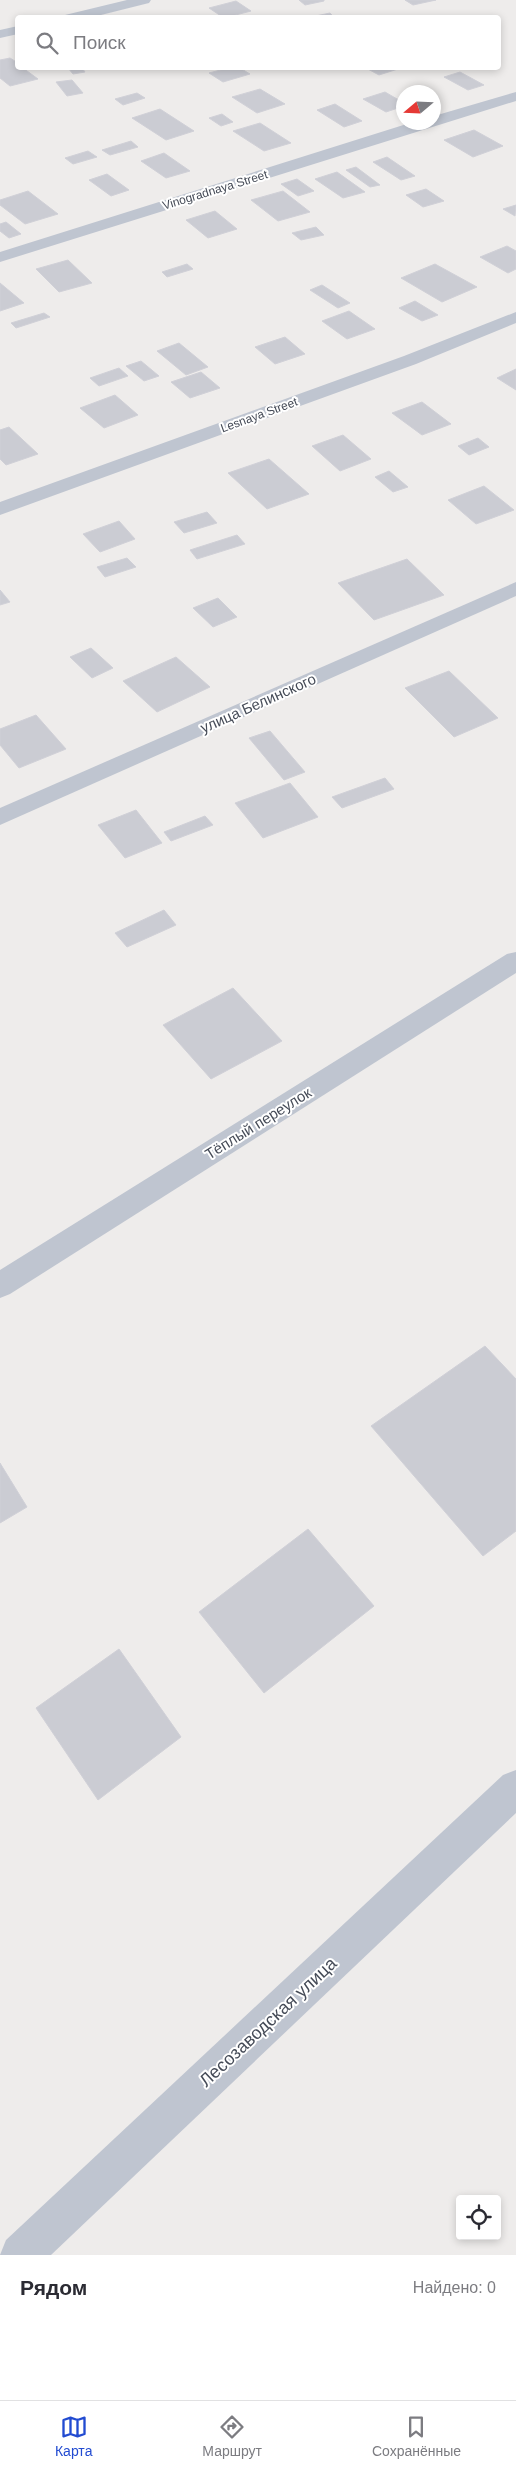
<!DOCTYPE html>
<html lang="ru">
<meta charset="utf-8">
<style>
:root{--surface:#fff;--page:#f7f7f7;--text:#2b2b33;--muted:#7c7c81;--line:#e1e1e2;--accent:#224bd1}
body{margin:0;font-family:Arial,sans-serif;background:var(--page);color:var(--text)}
.controls{position:absolute;right:15px;bottom:15px;display:grid;overflow:hidden;border-radius:5px;box-shadow:0 2px 8px #0003}
.controls button{width:45px;height:45px;display:grid;place-items:center;padding:0;border:0;border-bottom:1px solid var(--line);background:var(--surface);color:var(--text);font:25px sans-serif}
.compass{position:absolute;left:396px;top:85px;width:45px;height:45px;border-radius:50%;background:var(--surface);box-shadow:0 2px 8px #0003;rotate:251deg}
.list{margin:0;padding:0;list-style:none}
h2{display:flex;justify-content:space-between;align-items:center;height:65px;margin:0;padding:0 20px;font-size:21px}
h2 small{font-size:16px;font-weight:400;color:var(--muted)}
.icon{flex:none;width:28px;height:28px;fill:none;stroke:currentColor;stroke-width:2;stroke-linecap:round;stroke-linejoin:round}
.map{position:relative;flex:none;width:516px;height:2255px;overflow:hidden}
.search{position:absolute;background:var(--surface);box-shadow:0 2px 8px #0003;left:15px;right:15px;top:15px;height:55px;display:flex;align-items:center;gap:12px;box-sizing:border-box;padding:0 18px;border-radius:5px;color:var(--muted);font-size:19px}
.sheet{height:145px;background:var(--surface)}
nav{display:flex;justify-content:space-around;align-items:center;box-sizing:border-box;height:70px;border-top:1px solid var(--line);background:var(--surface);font-size:14px;color:var(--muted)}
nav a{display:grid;justify-items:center;gap:2px}
nav .on{color:var(--accent)}
.map>svg:first-child{display:block}
.building{fill:#cbccd3;stroke:#d0d0d7}
.lines{fill:none;stroke-linecap:round;stroke-linejoin:round}
.street{fill:#bfc5d0;fill-rule:evenodd}
.labels{text-anchor:middle;dominant-baseline:central;stroke-width:4;stroke-linejoin:round;paint-order:stroke}
.far-street-label{font-size:12px;fill:#454b57;stroke:#fff}
.street-label{font-size:15px;fill:#454b57;stroke:#fff}
.near-street-label{font-size:18px;fill:#454b57;stroke:#fff}
</style>
<div class="map">
<svg width="516" height="2255" viewBox="0 0 516 2255">
<rect width="100%" height="100%" fill="#eeeceb"/>
<g class="building">
<polygon points="299,0 324,0 324,1 305,5"/>
<polygon points="405,0 436,0 413,5"/>
<polygon points="236,1 251,11 224,18 209,8"/>
<polygon points="330,13 335,18 311,17"/>
<polygon points="10,58 18,63 18,68 23,68 38,79 10,86 0,78 0,60"/>
<polygon points="68,68 82,68 85,72 73,74"/>
<polygon points="228,68 240,68 250,74 223,82 209,73"/>
<polygon points="366,68 401,68 379,75"/>
<polygon points="460,72 484,85 468,90 444,77"/>
<polygon points="72,80 83,93 67,96 56,82"/>
<polygon points="260,89 285,104 257,113 232,97"/>
<polygon points="385,92 404,103 404,106 386,112 363,99"/>
<polygon points="137,93 145,98 123,105 115,99"/>
<polygon points="335,104 362,121 344,127 317,110"/>
<polygon points="160,109 194,131 166,140 132,118"/>
<polygon points="222,114 233,122 221,126 209,118"/>
<polygon points="260,123 291,143 264,151 233,131"/>
<polygon points="474,130 503,146 473,157 444,140"/>
<polygon points="131,141 138,147 110,155 102,150"/>
<polygon points="88,151 97,157 73,164 65,158"/>
<polygon points="164,153 190,171 166,178 141,161"/>
<polygon points="387,157 415,176 401,180 373,162"/>
<polygon points="356,167 380,185 370,187 346,170"/>
<polygon points="337,172 365,192 343,198 315,179"/>
<polygon points="107,174 129,190 111,196 89,180"/>
<polygon points="297,179 314,191 298,196 281,184"/>
<polygon points="426,189 444,201 423,207 406,195"/>
<polygon points="28,191 58,214 25,224 0,205 0,200"/>
<polygon points="283,191 310,212 278,221 251,200"/>
<polygon points="516,205 515,216 503,209"/>
<polygon points="215,211 237,229 208,238 186,220"/>
<polygon points="6,222 21,234 9,238 0,231 0,224"/>
<polygon points="316,227 324,235 301,240 292,233"/>
<polygon points="507,246 516,251 516,269 508,273 480,257"/>
<polygon points="68,260 92,283 59,292 36,269"/>
<polygon points="187,264 193,269 167,277 162,272"/>
<polygon points="435,264 477,287 442,302 401,278"/>
<polygon points="0,283 24,303 0,311"/>
<polygon points="322,285 350,303 338,308 310,290"/>
<polygon points="415,301 438,315 422,321 399,308"/>
<polygon points="349,311 375,329 347,339 322,321"/>
<polygon points="44,313 50,317 16,328 11,323"/>
<polygon points="285,337 305,354 275,364 255,347"/>
<polygon points="179,343 208,367 186,375 157,351"/>
<polygon points="141,361 159,376 144,381 126,366"/>
<polygon points="119,368 128,376 99,386 90,378"/>
<polygon points="516,369 516,390 497,378"/>
<polygon points="201,372 220,388 190,398 171,382"/>
<polygon points="115,395 138,415 104,428 80,408"/>
<polygon points="422,402 451,424 422,435 392,413"/>
<polygon points="9,427 38,454 6,465 0,459 0,430"/>
<polygon points="343,435 371,459 340,471 312,446"/>
<polygon points="478,438 489,447 469,455 458,446"/>
<polygon points="269,459 309,494 267,509 228,473"/>
<polygon points="389,471 408,487 393,492 375,477"/>
<polygon points="484,486 514,510 476,524 448,500"/>
<polygon points="207,512 217,523 184,533 174,522"/>
<polygon points="119,521 135,539 100,552 83,534"/>
<polygon points="237,535 245,544 197,559 190,550"/>
<polygon points="127,558 136,567 105,577 97,567"/>
<polygon points="407,559 444,595 374,620 338,583"/>
<polygon points="0,590 10,602 0,605"/>
<polygon points="218,598 237,617 213,627 193,608"/>
<polygon points="91,648 113,668 92,678 70,657"/>
<polygon points="176,657 210,687 157,712 123,681"/>
<polygon points="449,671 498,718 454,737 405,688"/>
<polygon points="36,715 66,749 19,768 0,745 0,729"/>
<polygon points="270,731 305,772 284,780 249,738"/>
<polygon points="385,778 394,789 342,808 332,797"/>
<polygon points="290,783 318,817 263,838 235,803"/>
<polygon points="136,810 162,843 125,858 98,825"/>
<polygon points="205,816 213,825 171,841 164,832"/>
<polygon points="164,910 176,925 127,947 115,933"/>
<polygon points="233,988 282,1041 211,1079 163,1025"/>
<polygon points="485,1346 516,1379 516,1531 483,1556 371,1426"/>
<polygon points="0,1463 27,1507 0,1523"/>
<polygon points="308,1529 374,1606 264,1693 199,1612"/>
<polygon points="119,1649 181,1737 98,1800 36,1708"/>
</g>
<g class="lines">
<g class="street">
<polygon points="127,0 151,0 149,3 89,18 63,18 65,15"/>
<polygon points="18,26 18,34 0,38 0,30"/>
<polygon points="516,92 516,101 0,262 0,252 413,122 434,122 434,116"/>
<polygon points="516,312 516,323 416,364 0,515 0,502 404,356"/>
<polygon points="516,582 516,596 0,825 0,808"/>
<polygon points="516,952 516,973 10,1294 0,1298 0,1270 507,954"/>
<polygon points="516,1770 516,1813 51,2255 0,2255 6,2240 503,1775"/>
</g>
</g>
<g class="labels">
<g class="far-street-label">
<text transform="translate(215 190) rotate(-17)">Vinogradnaya Street</text>
<text transform="translate(259 415) rotate(-20)">Lesnaya Street</text>
</g>
<g class="street-label">
<text transform="translate(258 703) rotate(-24)">улица Белинского</text>
<text transform="translate(258 1123) rotate(-32)">Тёплый переулок</text>
</g>
<g class="near-street-label">
<text transform="translate(268 2022) rotate(-43)">Лесозаводская улица</text>
</g>
</g>
</svg>
<div class="controls">
<button><svg class="icon" aria-label="locate" viewBox="0 0 24 24"><circle cx="12" cy="12" r="6"/><path d="M12 2v4M12 18v4M2 12h4M18 12h4"/></svg></button>
</div>
<svg class="compass" viewBox="-18 -18 36 36"><path d="M0-13l5 13h-10z" fill="#e53935"/><path d="M0 13l5-13h-10z" fill="#7c7c81"/></svg>
<div class="search"><svg class="icon" aria-label="search" viewBox="0 0 24 24"><circle cx="10" cy="10" r="6"/><path d="M15 15l6 6"/></svg>Поиск</div>
</div>
<section class="sheet">
<h2>Рядом<small>Найдено: 0</small></h2>
<ul class="list">
</ul>
</section>
<nav>
<a class="on"><svg class="icon" aria-label="map" viewBox="0 0 24 24"><path d="M3 6l6-2 6 2 6-2v14l-6 2-6-2-6 2zM9 4v14M15 6v14"/></svg>Карта</a>
<a><svg class="icon" aria-label="directions" viewBox="0 0 24 24"><path d="M12 3l9 9-9 9-9-9zM9 14v-3h6M13 9l2 2-2 2"/></svg>Маршрут</a>
<a><svg class="icon" aria-label="saved" viewBox="0 0 24 24"><path d="M7 4h10v16l-5-4-5 4z"/></svg>Сохранённые</a>
</nav>
